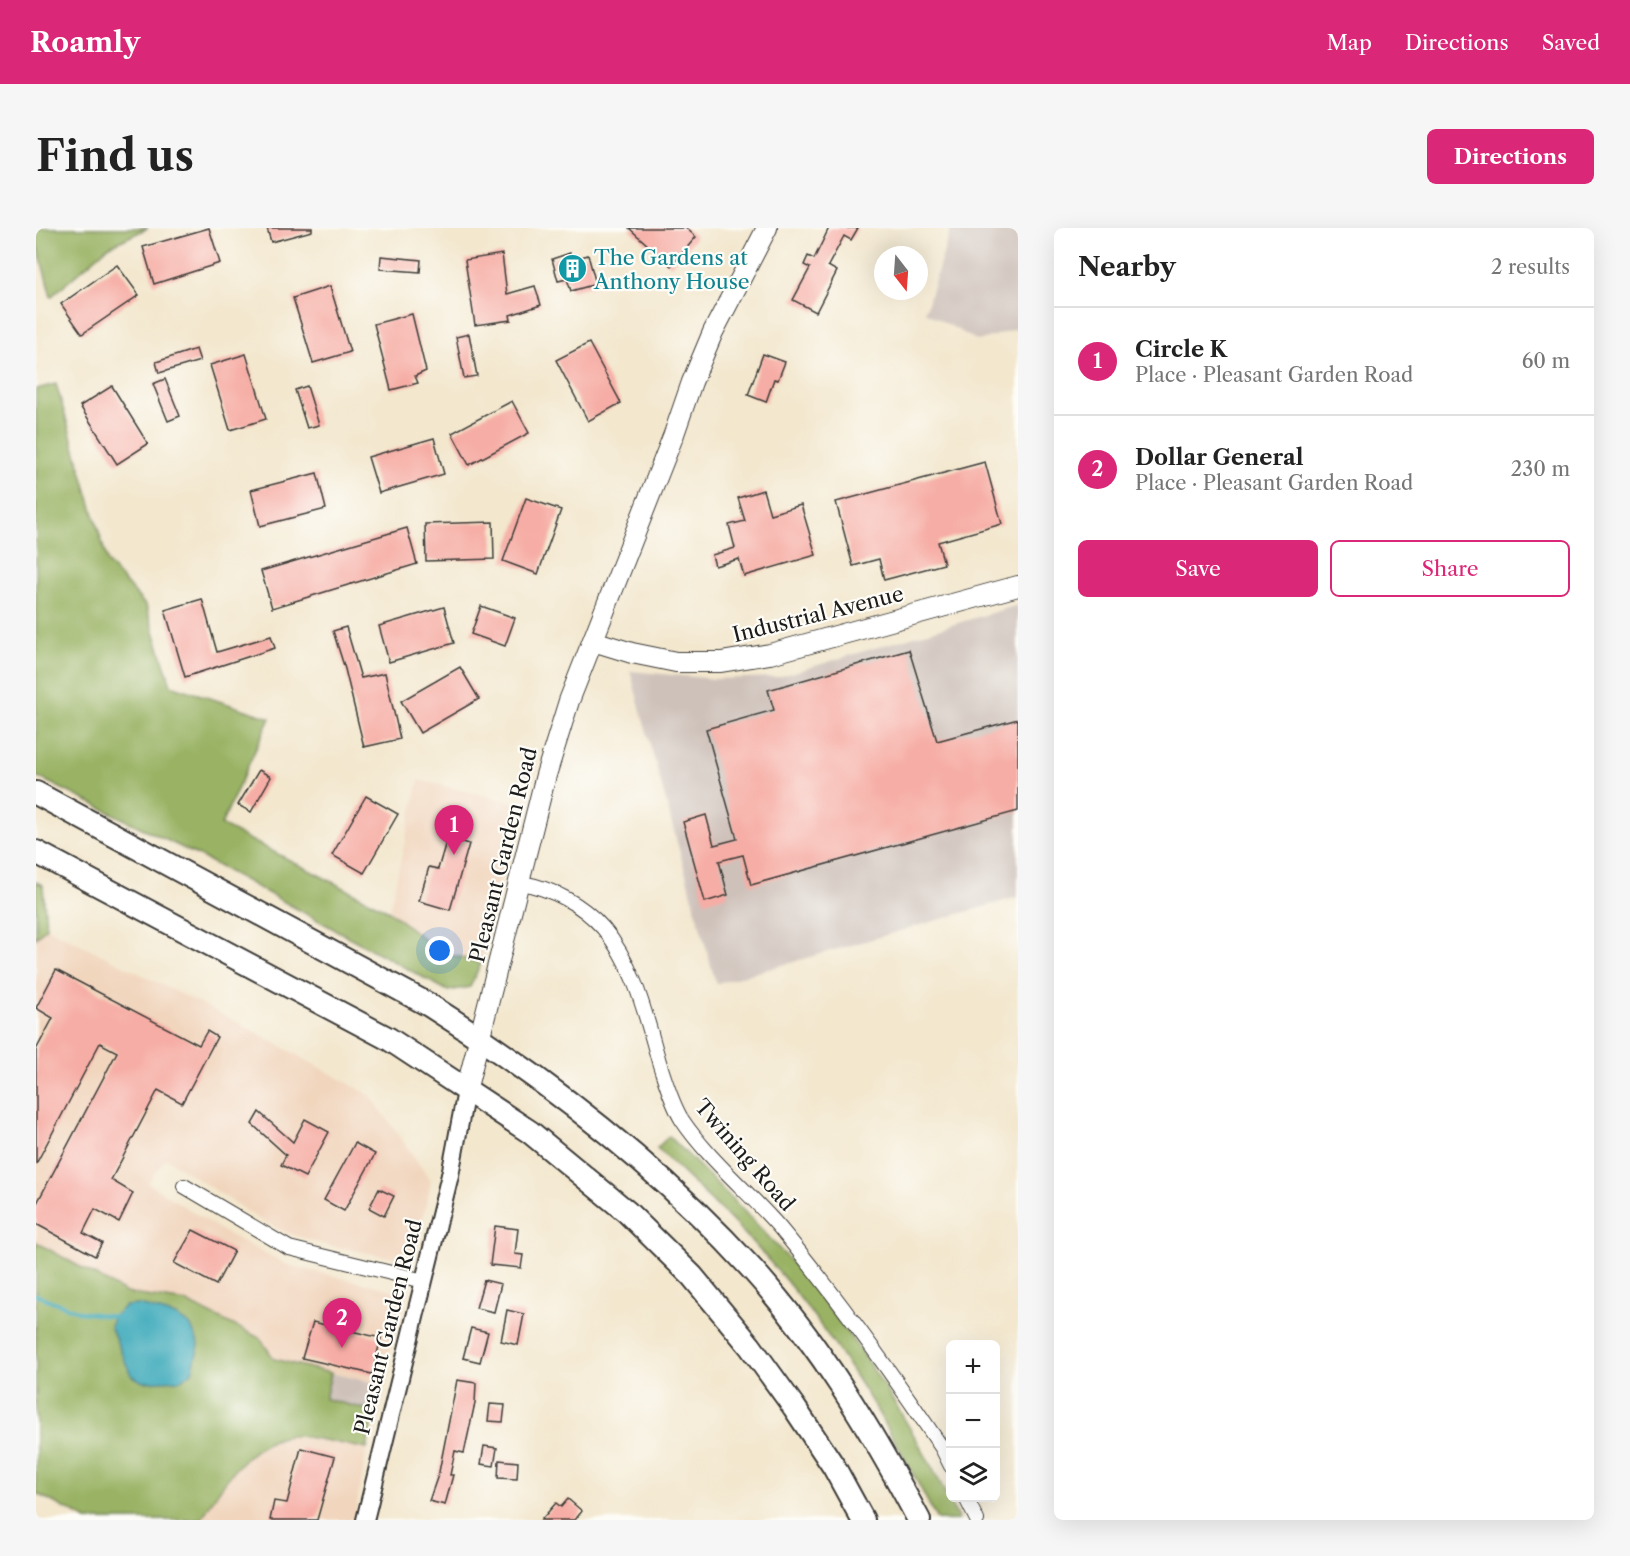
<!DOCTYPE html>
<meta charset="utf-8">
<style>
:root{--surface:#fff;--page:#f6f6f6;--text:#222;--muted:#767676;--line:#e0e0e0;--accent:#db2777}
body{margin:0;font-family:"Libre Caslon Text",serif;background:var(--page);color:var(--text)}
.controls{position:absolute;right:18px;bottom:18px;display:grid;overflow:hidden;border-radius:9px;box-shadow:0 6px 24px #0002}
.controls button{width:54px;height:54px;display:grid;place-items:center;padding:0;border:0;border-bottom:2px solid var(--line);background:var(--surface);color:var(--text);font:30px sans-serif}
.compass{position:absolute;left:838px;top:18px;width:54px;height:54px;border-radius:50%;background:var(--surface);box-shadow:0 6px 24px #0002;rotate:163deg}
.you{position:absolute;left:404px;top:723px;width:21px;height:21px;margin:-15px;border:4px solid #fff;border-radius:50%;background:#1a73e8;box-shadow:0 0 0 9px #1a73e833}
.badge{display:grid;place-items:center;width:39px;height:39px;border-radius:50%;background:var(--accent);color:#fff;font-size:20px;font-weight:700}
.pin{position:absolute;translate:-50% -50px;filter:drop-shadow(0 2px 3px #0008)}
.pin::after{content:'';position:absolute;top:32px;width:21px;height:18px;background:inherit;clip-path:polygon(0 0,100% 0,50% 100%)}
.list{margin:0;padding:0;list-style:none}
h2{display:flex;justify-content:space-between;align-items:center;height:78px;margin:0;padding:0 24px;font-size:26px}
h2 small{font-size:20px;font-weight:400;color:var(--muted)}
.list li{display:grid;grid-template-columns:39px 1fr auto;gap:18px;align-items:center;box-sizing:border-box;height:108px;padding:0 24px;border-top:2px solid var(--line)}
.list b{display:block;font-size:22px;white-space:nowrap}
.list p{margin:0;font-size:20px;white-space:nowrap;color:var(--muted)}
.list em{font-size:20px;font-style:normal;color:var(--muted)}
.actions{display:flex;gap:12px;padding:18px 24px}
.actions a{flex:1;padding:14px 0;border:2px solid var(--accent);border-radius:9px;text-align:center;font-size:21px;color:var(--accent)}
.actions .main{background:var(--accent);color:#fff}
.icon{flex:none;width:33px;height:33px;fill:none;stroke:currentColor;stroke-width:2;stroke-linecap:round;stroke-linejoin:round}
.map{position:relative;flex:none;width:982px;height:1292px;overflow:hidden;border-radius:9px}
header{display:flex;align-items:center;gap:36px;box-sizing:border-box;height:84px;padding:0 30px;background:var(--accent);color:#fff}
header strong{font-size:28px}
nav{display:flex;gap:33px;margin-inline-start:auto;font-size:21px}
.intro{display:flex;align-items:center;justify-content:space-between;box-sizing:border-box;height:144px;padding:0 36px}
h1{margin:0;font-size:42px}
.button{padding:15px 27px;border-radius:9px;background:var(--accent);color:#fff;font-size:21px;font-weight:700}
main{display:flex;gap:36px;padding:0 36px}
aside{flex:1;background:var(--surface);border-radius:9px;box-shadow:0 6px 24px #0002}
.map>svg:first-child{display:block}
.built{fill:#f1d5bd}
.industrial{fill:#cec1ba}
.forest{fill:#99b264;stroke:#5a6740;stroke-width:1.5}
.water{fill:#3ba9ba;stroke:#2c626b;stroke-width:1.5}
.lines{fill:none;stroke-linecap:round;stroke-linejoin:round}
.stream{stroke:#3ba9ba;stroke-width:4}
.building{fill:#f6ada5}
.minor-casing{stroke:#3c3a37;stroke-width:16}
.tertiary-casing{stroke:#3c3a37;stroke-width:20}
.secondary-casing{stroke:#3c3a37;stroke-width:22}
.trunk-casing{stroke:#3c3a37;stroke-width:26}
.minor{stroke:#fff;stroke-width:14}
.tertiary{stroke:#fff;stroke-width:16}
.secondary{stroke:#fff;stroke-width:20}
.trunk{stroke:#fff;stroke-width:22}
.labels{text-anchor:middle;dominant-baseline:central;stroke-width:4.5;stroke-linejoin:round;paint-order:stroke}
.culture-label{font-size:21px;fill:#0d838f;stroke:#fdfcf7;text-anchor:start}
.street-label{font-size:21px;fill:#1c1c1c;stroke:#fdfcf7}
</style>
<header>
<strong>Roamly</strong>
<nav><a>Map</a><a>Directions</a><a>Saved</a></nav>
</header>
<div class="intro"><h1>Find us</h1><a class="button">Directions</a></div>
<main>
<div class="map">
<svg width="982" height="1292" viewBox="0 0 982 1292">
<rect width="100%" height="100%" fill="#fdfcf7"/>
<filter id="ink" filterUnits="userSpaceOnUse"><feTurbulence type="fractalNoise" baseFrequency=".0167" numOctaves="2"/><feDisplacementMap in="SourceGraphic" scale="12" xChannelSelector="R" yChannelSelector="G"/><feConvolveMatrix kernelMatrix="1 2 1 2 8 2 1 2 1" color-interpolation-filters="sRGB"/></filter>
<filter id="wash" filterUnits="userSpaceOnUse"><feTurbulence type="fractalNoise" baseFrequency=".008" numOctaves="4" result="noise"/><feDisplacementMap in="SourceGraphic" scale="24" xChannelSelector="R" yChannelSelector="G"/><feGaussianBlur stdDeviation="1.35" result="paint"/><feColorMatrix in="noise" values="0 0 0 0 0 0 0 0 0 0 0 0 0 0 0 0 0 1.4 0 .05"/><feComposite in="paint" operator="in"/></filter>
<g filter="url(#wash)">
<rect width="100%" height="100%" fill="#f3e7ce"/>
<g class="built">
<polygon points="383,552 481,575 445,735 404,724 353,683"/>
<polygon points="10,699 201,794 334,867 395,953 380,1022 374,1029 368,1032 286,1016 249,1004 223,991 130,930 112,955 186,1003 252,1037 360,1063 365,1076 345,1156 238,1131 224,1110 150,1074 90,1065 0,1014 0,710"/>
<polygon points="253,1208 331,1221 318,1292 165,1292 189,1251 221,1221"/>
</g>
<g class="industrial">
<polygon points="915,0 982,0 982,100 942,113 889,84"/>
<polygon points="982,377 982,669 680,756 594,443 679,451 742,449"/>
<polygon points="295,1145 345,1156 338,1183 289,1171"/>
</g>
<g class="forest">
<polygon points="0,0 112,0 72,19 15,69 0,12"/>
<polygon points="20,156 72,335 110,378 135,457 234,490 185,597 353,683 404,724 445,735 434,759 412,763 169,631 0,548 0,161"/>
<polygon points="0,654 7,657 10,699 0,710"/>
<path d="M633,908C665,940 698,972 729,1005C808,1089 873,1189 923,1292H901C852,1194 793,1097 718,1016C688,983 653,952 621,920Z"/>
<path d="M0,1014L90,1065L150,1074L224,1110L238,1131L295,1145L289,1171L338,1183L331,1221C315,1218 265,1206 253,1208C211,1214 184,1259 165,1292H51L0,1265Z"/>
</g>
<polygon class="water" points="104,1077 140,1088 155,1098 163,1117 156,1144 145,1152 107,1154 95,1147 74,1098 78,1088 89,1078"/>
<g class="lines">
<polyline class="stream" points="0,1067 44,1084 81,1089"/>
</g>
<g id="blocks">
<g class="building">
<polygon points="173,0 184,35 118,56 107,19"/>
<polygon points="231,0 276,0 276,3 235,14"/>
<polygon points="593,0 650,0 660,9 635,38"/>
<polygon points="793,0 822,0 815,12 808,8 792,38 801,43 780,84 757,72 774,40 768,37 772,28 778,31"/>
<polygon points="534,25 535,32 552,27 560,56 535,63 531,51 522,53 516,31"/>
<polygon points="466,26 471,66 499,58 505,77 474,87 475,92 439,97 429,32"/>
<polygon points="345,28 385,32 384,44 344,41"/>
<polygon points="81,37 103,67 46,106 25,76"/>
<polygon points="294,58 314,124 277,135 257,70"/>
<polygon points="376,86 390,143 379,148 382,155 355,162 338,96"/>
<polygon points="433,106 441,148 428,150 420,109"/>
<polygon points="553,115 585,175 552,193 520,132"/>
<polygon points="160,121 164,133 123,145 120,134"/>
<polygon points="210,126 230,191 194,202 174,137"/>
<polygon points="727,126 749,134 742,152 738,151 730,174 712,167"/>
<polygon points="129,151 144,188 132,193 117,156"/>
<polygon points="76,158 112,216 81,236 44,178"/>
<polygon points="271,158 283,197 271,200 259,162"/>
<polygon points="476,173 493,205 433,237 416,205"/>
<polygon points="398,210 408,246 343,265 332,229"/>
<polygon points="949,234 966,296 902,314 908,336 848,352 843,331 817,338 800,274"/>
<polygon points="281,245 290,281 224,298 215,262"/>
<polygon points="727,262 734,286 765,277 780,327 708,348 703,331 679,338 676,327 699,320 693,297 709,293 702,270"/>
<polygon points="490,270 525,282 502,346 467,333"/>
<polygon points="457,294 458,331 390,333 389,296"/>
<polygon points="371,300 381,336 236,380 225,343"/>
<polygon points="166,371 181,424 235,408 239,420 149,449 129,382"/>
<polygon points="445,378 479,390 469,418 435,406"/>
<polygon points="408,379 418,415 353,434 343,398"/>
<polygon points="310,399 325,450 349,445 364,511 328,519 309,441 297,403"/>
<polygon points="873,422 901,513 982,491 982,583 715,657 707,627 683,633 692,667 669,674 647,594 670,587 678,617 701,611 670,501 738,482 732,462"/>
<polygon points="424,439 443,471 384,505 365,473"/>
<polygon points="223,542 235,549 215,584 202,577"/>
<polygon points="330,568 362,586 328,645 296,627"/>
<polygon points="417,590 427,593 421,612 433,616 414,682 383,673 393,639 402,641"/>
<polygon points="20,742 163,817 171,803 181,809 146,875 122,862 75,952 97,965 83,994 59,981 47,1005 66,1015 59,1028 0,996 0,977 81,824 64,815 0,936 0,822 17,790 0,780"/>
<polygon points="223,884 257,914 269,891 293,904 269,949 245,937 250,927 216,896"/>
<polygon points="319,915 339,926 308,983 288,972"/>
<polygon points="343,961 358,968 348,988 333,980"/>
<polygon points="459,998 482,1001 479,1026 487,1027 485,1040 454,1037"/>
<polygon points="157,1002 198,1023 180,1057 138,1035"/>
<polygon points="448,1052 465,1056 458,1084 440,1080"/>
<polygon points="471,1082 488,1086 482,1117 465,1113"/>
<polygon points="277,1094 345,1110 336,1146 266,1130"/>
<polygon points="435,1100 452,1104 444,1134 427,1130"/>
<polygon points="421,1152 440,1155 439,1175 428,1225 419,1223 414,1247 417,1247 409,1277 393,1273 403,1244"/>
<polygon points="454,1176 469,1177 467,1194 452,1193"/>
<polygon points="448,1218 461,1220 458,1238 445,1236"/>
<polygon points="265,1220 299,1229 281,1292 234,1292 238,1273 251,1275"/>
<polygon points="463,1232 482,1234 481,1251 462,1250"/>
<polygon points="532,1271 546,1283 539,1292 505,1292 520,1275 525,1279"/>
</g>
</g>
</g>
<g filter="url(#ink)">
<use href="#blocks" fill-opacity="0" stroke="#3c3a37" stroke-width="1.5"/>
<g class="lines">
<defs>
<g id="minor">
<path d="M485,655C515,660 546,676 567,700C600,739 610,790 624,837C630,855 636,876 646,892C672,931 714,965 744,1000C803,1071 855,1144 906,1220L915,1238"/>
<polyline points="148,958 253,1020 388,1053"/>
<polyline points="930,1270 941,1292"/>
</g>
<polyline id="tertiary" points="329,1292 414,947 430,863"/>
<g id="secondary">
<polyline points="557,413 596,425 640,434 685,434 734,426 982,358"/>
<polyline points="430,863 510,547 533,473 638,206 656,154 677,104 731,0"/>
</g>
<g id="trunk">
<path d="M0,565L393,777C511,852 621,937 715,1040C783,1115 836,1203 883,1292"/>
<polyline points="0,624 353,811 494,904 591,984 656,1048 714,1118 758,1179 798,1239 827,1292"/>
</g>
</defs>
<use href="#minor" class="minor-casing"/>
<use href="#tertiary" class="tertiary-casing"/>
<use href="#secondary" class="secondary-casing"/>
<use href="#trunk" class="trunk-casing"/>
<use href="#minor" class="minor"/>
<use href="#tertiary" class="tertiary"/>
<use href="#secondary" class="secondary"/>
<use href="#trunk" class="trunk"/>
</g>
</g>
<defs>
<symbol id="building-disc" viewBox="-11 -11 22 22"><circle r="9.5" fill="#0f9aa8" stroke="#fdfcf7"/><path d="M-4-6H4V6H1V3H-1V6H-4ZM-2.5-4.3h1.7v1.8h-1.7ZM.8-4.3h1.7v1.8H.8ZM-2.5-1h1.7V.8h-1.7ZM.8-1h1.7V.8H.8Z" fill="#fff"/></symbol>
</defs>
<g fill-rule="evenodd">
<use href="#building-disc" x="520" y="24" width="33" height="33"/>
</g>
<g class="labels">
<g class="culture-label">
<text x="558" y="29">The Gardens at<tspan x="558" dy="24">Anthony House</tspan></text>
</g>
<g class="street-label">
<text transform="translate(782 386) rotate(-14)">Industrial Avenue</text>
<text transform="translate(467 627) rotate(-76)">Pleasant Garden Road</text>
<text transform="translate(709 927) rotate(49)">Twining Road</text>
<text transform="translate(352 1099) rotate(-76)">Pleasant Garden Road</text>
</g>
</g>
</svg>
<div class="controls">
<button>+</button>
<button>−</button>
<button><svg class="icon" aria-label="layers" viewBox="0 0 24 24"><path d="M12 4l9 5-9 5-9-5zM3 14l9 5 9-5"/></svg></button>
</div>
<svg class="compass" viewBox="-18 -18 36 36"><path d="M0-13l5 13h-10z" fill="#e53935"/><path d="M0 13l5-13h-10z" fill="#767676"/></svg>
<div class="you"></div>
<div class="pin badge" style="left:418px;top:627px">1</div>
<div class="pin badge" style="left:306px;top:1120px">2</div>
</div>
<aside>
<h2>Nearby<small>2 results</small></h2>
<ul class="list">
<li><span class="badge">1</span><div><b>Circle K</b><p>Place · Pleasant Garden Road</p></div><em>60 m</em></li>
<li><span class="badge">2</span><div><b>Dollar General</b><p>Place · Pleasant Garden Road</p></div><em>230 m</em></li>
</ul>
<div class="actions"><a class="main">Save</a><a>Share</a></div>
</aside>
</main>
